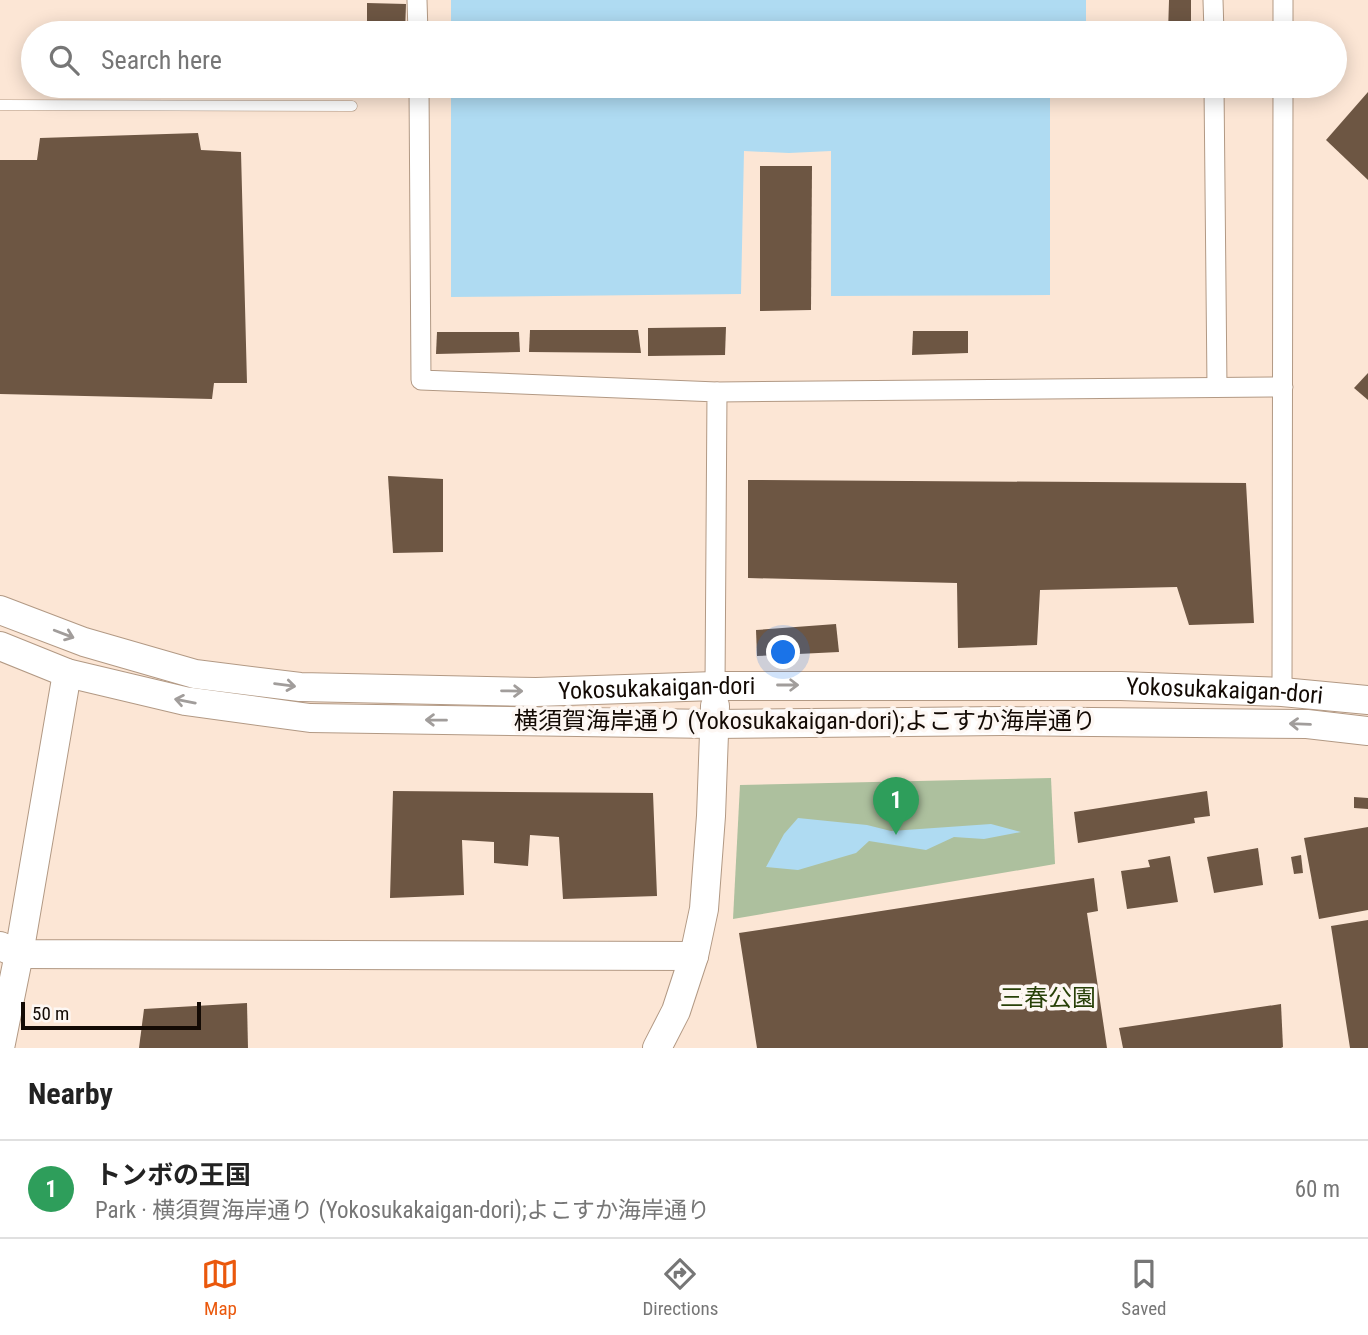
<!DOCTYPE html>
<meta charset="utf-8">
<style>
:root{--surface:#fff;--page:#f2f2f2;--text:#222;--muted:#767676;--line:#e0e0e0;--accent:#ea580c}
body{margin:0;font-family:"Roboto Condensed","Noto Sans JP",sans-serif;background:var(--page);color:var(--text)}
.scale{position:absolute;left:21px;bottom:18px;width:180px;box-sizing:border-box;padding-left:7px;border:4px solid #130a04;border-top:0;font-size:19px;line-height:24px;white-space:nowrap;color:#130a04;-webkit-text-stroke:5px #fdf7f3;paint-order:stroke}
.you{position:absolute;left:784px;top:653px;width:24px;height:24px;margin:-18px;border:5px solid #fff;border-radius:50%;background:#1a73e8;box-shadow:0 0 0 10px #1a73e833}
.badge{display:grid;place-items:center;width:46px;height:46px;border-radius:50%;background:var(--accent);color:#fff;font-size:23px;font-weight:700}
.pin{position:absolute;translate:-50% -58px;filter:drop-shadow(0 2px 4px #0008)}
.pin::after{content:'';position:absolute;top:37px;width:24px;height:21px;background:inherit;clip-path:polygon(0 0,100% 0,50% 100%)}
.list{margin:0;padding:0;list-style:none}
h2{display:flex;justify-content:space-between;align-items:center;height:91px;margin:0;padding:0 28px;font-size:30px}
h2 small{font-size:23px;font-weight:400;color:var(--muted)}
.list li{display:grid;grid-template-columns:46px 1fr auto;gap:21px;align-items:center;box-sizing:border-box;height:98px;padding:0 28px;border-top:2px solid var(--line)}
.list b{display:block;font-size:26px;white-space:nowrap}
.list p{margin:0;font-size:23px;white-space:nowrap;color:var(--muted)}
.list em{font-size:23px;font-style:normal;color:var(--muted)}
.icon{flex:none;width:38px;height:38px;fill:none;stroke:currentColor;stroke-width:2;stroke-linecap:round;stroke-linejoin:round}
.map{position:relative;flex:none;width:1368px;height:1048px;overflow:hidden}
.search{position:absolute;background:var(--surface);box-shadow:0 4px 18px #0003;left:21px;right:21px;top:21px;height:77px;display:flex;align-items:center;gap:18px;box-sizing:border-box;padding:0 24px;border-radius:38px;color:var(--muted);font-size:26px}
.sheet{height:189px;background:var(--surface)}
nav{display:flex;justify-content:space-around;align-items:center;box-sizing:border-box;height:98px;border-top:2px solid var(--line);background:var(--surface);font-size:19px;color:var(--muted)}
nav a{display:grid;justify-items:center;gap:4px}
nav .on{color:var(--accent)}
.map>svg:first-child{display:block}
.green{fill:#adc09e}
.water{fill:#afdbf2}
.building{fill:#6d5643}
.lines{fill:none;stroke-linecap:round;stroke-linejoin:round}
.lane-casing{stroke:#b29984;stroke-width:11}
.street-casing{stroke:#b29984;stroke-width:21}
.secondary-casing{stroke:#b29984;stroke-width:30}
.lane{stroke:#fff;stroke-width:10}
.street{stroke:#fff;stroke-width:19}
.secondary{stroke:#fff;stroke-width:28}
.oneway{stroke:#a19d9b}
.labels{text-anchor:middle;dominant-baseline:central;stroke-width:7;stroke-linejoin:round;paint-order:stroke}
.street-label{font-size:24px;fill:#130a04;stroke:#fdf7f3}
.park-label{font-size:24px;fill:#284109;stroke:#fdf7f3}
</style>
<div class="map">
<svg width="1368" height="1048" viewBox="0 0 1368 1048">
<rect width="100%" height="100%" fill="#fce6d5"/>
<polygon class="green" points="1051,778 1055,864 733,919 740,785"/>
<g class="water">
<rect x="451" y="0" width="635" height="33"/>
<polygon points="451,86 1050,86 1050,295 831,296 831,151 789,153 744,151 741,294 451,297"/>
<polygon points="798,818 867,825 891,831 991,824 1021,832 984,839 954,837 926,850 869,841 856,853 798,870 766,867 784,834"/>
</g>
<g class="building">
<polygon points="1169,0 1191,0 1191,33 1168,33"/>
<polygon points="367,3 406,4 405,33 367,33"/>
<polygon points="1368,92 1368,180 1326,140"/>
<polygon points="198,133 201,150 241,152 247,383 214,383 212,399 0,394 0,160 37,160 40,138"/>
<polygon points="760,166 812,166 811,310 760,311"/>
<polygon points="726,327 725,355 648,356 648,328"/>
<polygon points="530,330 638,330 641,353 529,352"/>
<polygon points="913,331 968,331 968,353 912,355"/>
<polygon points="437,332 519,332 520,352 436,354"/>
<polygon points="1368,373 1368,400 1354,388"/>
<polygon points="388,476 443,479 443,552 393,553"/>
<polygon points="748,480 1246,483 1254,623 1189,625 1177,587 1040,590 1037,645 958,648 957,583 748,578"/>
<polygon points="836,624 839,652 757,656 756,630"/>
<polygon points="393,791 653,793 657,896 563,899 559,837 530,835 528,866 494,863 494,842 462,840 464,895 390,898"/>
<polygon points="1207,791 1210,816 1194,818 1195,823 1078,843 1074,812"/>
<polygon points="1354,797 1368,798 1368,809 1354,808"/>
<polygon points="1368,827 1368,910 1319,919 1304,838"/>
<polygon points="1258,848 1263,885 1214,893 1207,857"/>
<polygon points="1301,855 1303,873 1294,874 1291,857"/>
<polygon points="1170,856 1178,902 1127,909 1121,871 1150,867 1148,860"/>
<polygon points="1094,878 1098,911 1087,913 1107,1048 757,1048 739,933"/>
<polygon points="1368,920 1368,1048 1350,1048 1331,926"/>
<polygon points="247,1003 248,1048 139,1048 144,1009"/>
<polygon points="1281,1004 1283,1047 1281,1048 1123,1048 1119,1028"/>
</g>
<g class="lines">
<defs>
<polyline id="lane" points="0,105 352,106"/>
<g id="street">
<polyline points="417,0 418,33"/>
<polyline points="1213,0 1214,33"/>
<polyline points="1283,33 1283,0"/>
<polyline points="419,86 421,380 717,392 715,686"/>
<polyline points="1214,86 1217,387"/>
<polyline points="717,392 1283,387"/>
<polyline points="1282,692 1283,86"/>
</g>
<g id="secondary">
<path id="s1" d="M0,610L84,642L195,674L300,687L536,692L715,686H1121L1282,692L1368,700"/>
<polyline points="0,646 67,673 185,701 310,718 714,724 1003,721 1307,724 1368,731"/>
<polyline points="0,946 19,954 694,956"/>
<polyline points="0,1048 19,954 67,673"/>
<polyline points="657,1048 676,1011 694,956 704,909 711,816 715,706"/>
</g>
</defs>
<use href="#lane" class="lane-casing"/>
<use href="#street" class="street-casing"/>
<use href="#secondary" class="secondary-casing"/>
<use href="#lane" class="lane"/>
<use href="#street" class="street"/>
<use href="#secondary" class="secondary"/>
</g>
<defs><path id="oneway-shaft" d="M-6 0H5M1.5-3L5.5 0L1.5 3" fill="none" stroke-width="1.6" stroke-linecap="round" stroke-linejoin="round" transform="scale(1.75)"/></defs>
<g class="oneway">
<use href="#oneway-shaft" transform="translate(64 634) rotate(21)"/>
<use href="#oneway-shaft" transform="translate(285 685) rotate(7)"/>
<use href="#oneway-shaft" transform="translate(788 685)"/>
<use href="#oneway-shaft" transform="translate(512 691) rotate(1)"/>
<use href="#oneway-shaft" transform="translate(185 701) rotate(-169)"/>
<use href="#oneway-shaft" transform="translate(436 720) rotate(-179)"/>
<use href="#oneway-shaft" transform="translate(1300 724) rotate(-178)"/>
</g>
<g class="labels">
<g class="street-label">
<text stroke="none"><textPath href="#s1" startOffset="668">Yokosukakaigan-dori</textPath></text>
<text stroke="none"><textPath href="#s1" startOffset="1236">Yokosukakaigan-dori</textPath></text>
<text x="805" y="721">横須賀海岸通り (Yokosukakaigan-dori);よこすか海岸通り</text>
</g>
<g class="park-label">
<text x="1048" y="998">三春公園</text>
</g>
</g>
</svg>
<div class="scale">50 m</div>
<div class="you"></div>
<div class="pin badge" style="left:896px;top:835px;background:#2e9e5b">1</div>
<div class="search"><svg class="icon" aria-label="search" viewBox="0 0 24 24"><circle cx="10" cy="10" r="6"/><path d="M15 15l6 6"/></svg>Search here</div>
</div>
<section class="sheet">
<h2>Nearby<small></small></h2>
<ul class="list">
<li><span class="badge" style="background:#2e9e5b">1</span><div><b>トンボの王国</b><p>Park · 横須賀海岸通り (Yokosukakaigan-dori);よこすか海岸通り</p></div><em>60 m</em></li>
</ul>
</section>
<nav>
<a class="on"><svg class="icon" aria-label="map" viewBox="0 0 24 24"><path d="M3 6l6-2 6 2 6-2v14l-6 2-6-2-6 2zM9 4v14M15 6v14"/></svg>Map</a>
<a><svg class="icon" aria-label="directions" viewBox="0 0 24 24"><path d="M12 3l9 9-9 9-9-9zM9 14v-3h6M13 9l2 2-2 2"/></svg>Directions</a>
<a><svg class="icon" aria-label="saved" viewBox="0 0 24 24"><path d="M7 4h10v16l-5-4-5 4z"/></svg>Saved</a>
</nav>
